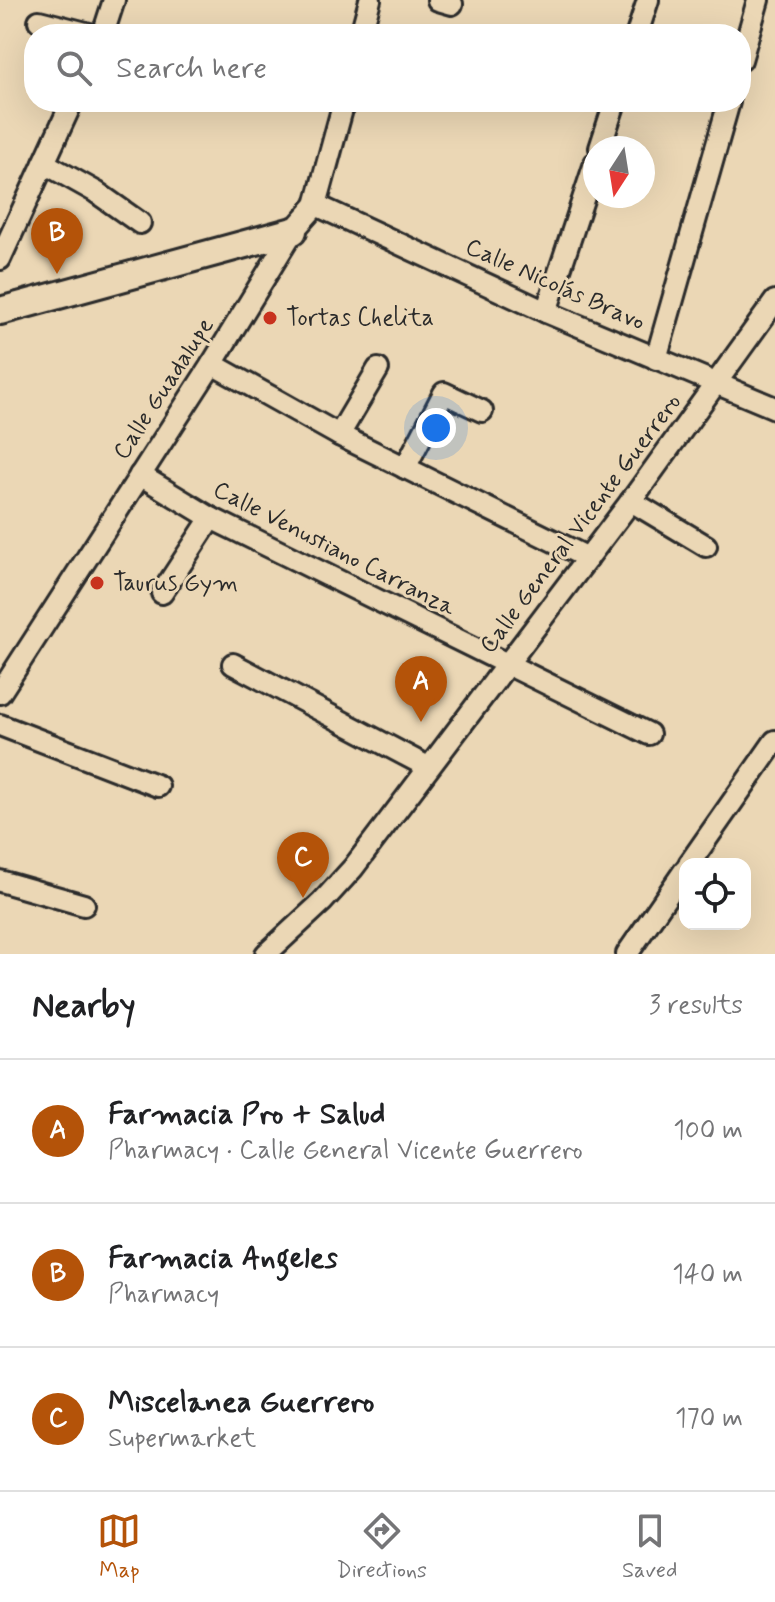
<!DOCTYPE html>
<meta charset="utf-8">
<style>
:root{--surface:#fff;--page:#f2f2f2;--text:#202124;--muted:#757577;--line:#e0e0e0;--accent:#b45309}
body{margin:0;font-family:Mynerve,sans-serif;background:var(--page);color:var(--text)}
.controls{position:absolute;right:24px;bottom:24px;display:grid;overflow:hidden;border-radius:16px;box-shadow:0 8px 32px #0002}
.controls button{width:72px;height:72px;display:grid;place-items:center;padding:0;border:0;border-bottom:2px solid var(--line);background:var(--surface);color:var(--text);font:40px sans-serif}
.compass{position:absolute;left:583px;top:136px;width:72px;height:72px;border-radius:50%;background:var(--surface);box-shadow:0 8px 32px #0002;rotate:192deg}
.you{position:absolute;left:436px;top:428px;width:28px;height:28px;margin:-20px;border:6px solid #fff;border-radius:50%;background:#1a73e8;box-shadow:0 0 0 12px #1a73e833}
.badge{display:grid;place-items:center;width:52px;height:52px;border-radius:50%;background:var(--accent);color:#fff;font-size:26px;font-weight:700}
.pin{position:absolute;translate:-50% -66px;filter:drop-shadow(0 2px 4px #0008)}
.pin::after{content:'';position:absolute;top:42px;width:28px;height:24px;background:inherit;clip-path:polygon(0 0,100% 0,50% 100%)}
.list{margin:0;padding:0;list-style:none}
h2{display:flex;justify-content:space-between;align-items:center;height:104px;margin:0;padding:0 32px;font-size:34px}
h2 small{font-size:26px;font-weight:400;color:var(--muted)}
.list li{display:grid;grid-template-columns:52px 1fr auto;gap:24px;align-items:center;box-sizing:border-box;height:144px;padding:0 32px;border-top:2px solid var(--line)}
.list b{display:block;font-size:30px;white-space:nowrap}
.list p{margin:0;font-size:26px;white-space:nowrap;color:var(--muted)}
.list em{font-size:26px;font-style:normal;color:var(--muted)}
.icon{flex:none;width:44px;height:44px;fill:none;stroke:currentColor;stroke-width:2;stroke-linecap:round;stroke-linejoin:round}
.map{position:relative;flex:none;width:775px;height:954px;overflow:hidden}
.search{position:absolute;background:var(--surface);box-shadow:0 8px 32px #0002;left:24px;right:24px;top:24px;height:88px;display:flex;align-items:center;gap:20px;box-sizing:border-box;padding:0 28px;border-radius:32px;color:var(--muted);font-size:30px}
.sheet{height:536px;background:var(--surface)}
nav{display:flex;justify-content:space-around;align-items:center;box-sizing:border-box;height:112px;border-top:2px solid var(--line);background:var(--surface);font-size:22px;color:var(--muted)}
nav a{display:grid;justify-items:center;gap:4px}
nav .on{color:var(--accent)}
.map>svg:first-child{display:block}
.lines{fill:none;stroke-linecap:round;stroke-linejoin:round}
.minor-casing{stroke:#2b2b2b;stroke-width:26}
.major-casing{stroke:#2b2b2b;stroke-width:32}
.minor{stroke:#ebd7b5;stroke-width:20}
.major{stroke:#ebd7b5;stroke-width:26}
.poi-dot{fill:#c8321e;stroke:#ebd7b5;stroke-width:3}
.labels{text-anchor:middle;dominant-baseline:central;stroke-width:6;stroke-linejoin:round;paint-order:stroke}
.street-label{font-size:24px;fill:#2b2b2b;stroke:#ebd7b5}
.poi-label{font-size:24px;fill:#2b2b2b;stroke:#ebd7b5;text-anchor:start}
</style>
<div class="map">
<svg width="775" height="954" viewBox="0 0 775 954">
<rect width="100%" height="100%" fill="#ebd7b5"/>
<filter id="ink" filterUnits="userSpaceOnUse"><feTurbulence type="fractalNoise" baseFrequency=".0125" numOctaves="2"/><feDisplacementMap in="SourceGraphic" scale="16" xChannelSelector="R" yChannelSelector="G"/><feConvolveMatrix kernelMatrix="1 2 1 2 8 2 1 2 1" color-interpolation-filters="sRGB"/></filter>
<g filter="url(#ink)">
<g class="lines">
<defs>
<g id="minor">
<polyline points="438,0 452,4"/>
<polyline points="39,21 90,34"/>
<polyline points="103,34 114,0"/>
<polyline points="361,34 370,0"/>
<polyline points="637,34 648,0"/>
<polyline points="741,60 758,0"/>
<polyline points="600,148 615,102"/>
<polyline points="44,163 96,192 140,223"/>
<polyline points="316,205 546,312 775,408"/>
<polyline points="0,259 72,102"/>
<polyline points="546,312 595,163"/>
<polyline points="656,359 729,102"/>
<polyline points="212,364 339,435 588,558"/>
<polyline points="339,435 378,369"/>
<polyline points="405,468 444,393 482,411"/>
<polyline points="140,475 211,518 649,734"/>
<polyline points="631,501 706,546"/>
<polyline points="162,593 211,518"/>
<polyline points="233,664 428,767"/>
<polyline points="0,693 212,364 293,231 316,205 344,102"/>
<polyline points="0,725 158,786"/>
<polyline points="689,864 775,741"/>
<polyline points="0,881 84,905"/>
<polyline points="266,954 322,902 353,868 631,501 775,301"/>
<polyline points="627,954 685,870"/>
</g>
<polyline id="major" points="0,311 293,231"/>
</defs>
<use href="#minor" class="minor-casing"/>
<use href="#major" class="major-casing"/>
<use href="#minor" class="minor"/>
<use href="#major" class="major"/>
</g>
</g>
<g class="poi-dot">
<circle cx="270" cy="318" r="8"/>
<circle cx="97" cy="583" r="8"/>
</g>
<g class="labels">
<g class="street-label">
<text transform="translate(555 285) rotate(24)">Calle Nicolás Bravo</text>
<text transform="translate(164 389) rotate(-57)">Calle Guadalupe</text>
<text transform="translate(581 524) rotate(-53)">Calle General Vicente Guerrero</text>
<text transform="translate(334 549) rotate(27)">Calle Venustiano Carranza</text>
</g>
<g class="poi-label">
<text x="286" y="318">Tortas Chelita</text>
<text x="113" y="583">Taurus Gym</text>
</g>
</g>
</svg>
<div class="controls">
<button><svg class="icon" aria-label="locate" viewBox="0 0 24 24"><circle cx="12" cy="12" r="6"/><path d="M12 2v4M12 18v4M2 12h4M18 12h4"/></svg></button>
</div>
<svg class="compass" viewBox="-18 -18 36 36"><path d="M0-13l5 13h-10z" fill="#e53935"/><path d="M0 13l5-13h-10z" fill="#757577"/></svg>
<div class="you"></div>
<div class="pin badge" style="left:421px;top:722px">A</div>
<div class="pin badge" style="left:57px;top:274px">B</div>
<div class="pin badge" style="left:303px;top:898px">C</div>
<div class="search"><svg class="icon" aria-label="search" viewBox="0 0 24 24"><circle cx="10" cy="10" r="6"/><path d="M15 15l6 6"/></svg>Search here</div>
</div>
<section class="sheet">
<h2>Nearby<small>3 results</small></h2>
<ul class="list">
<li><span class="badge">A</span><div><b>Farmacia Pro + Salud</b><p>Pharmacy · Calle General Vicente Guerrero</p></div><em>100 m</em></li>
<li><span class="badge">B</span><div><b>Farmacia Angeles</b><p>Pharmacy</p></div><em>140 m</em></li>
<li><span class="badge">C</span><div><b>Miscelanea Guerrero</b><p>Supermarket</p></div><em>170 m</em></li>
</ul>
</section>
<nav>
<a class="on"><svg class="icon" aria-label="map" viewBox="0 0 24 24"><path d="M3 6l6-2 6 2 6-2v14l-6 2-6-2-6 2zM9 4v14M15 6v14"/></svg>Map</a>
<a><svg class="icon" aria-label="directions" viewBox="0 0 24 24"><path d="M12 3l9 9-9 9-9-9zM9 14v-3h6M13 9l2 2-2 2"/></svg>Directions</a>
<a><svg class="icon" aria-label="saved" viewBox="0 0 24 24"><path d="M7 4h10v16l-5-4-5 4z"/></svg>Saved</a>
</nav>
